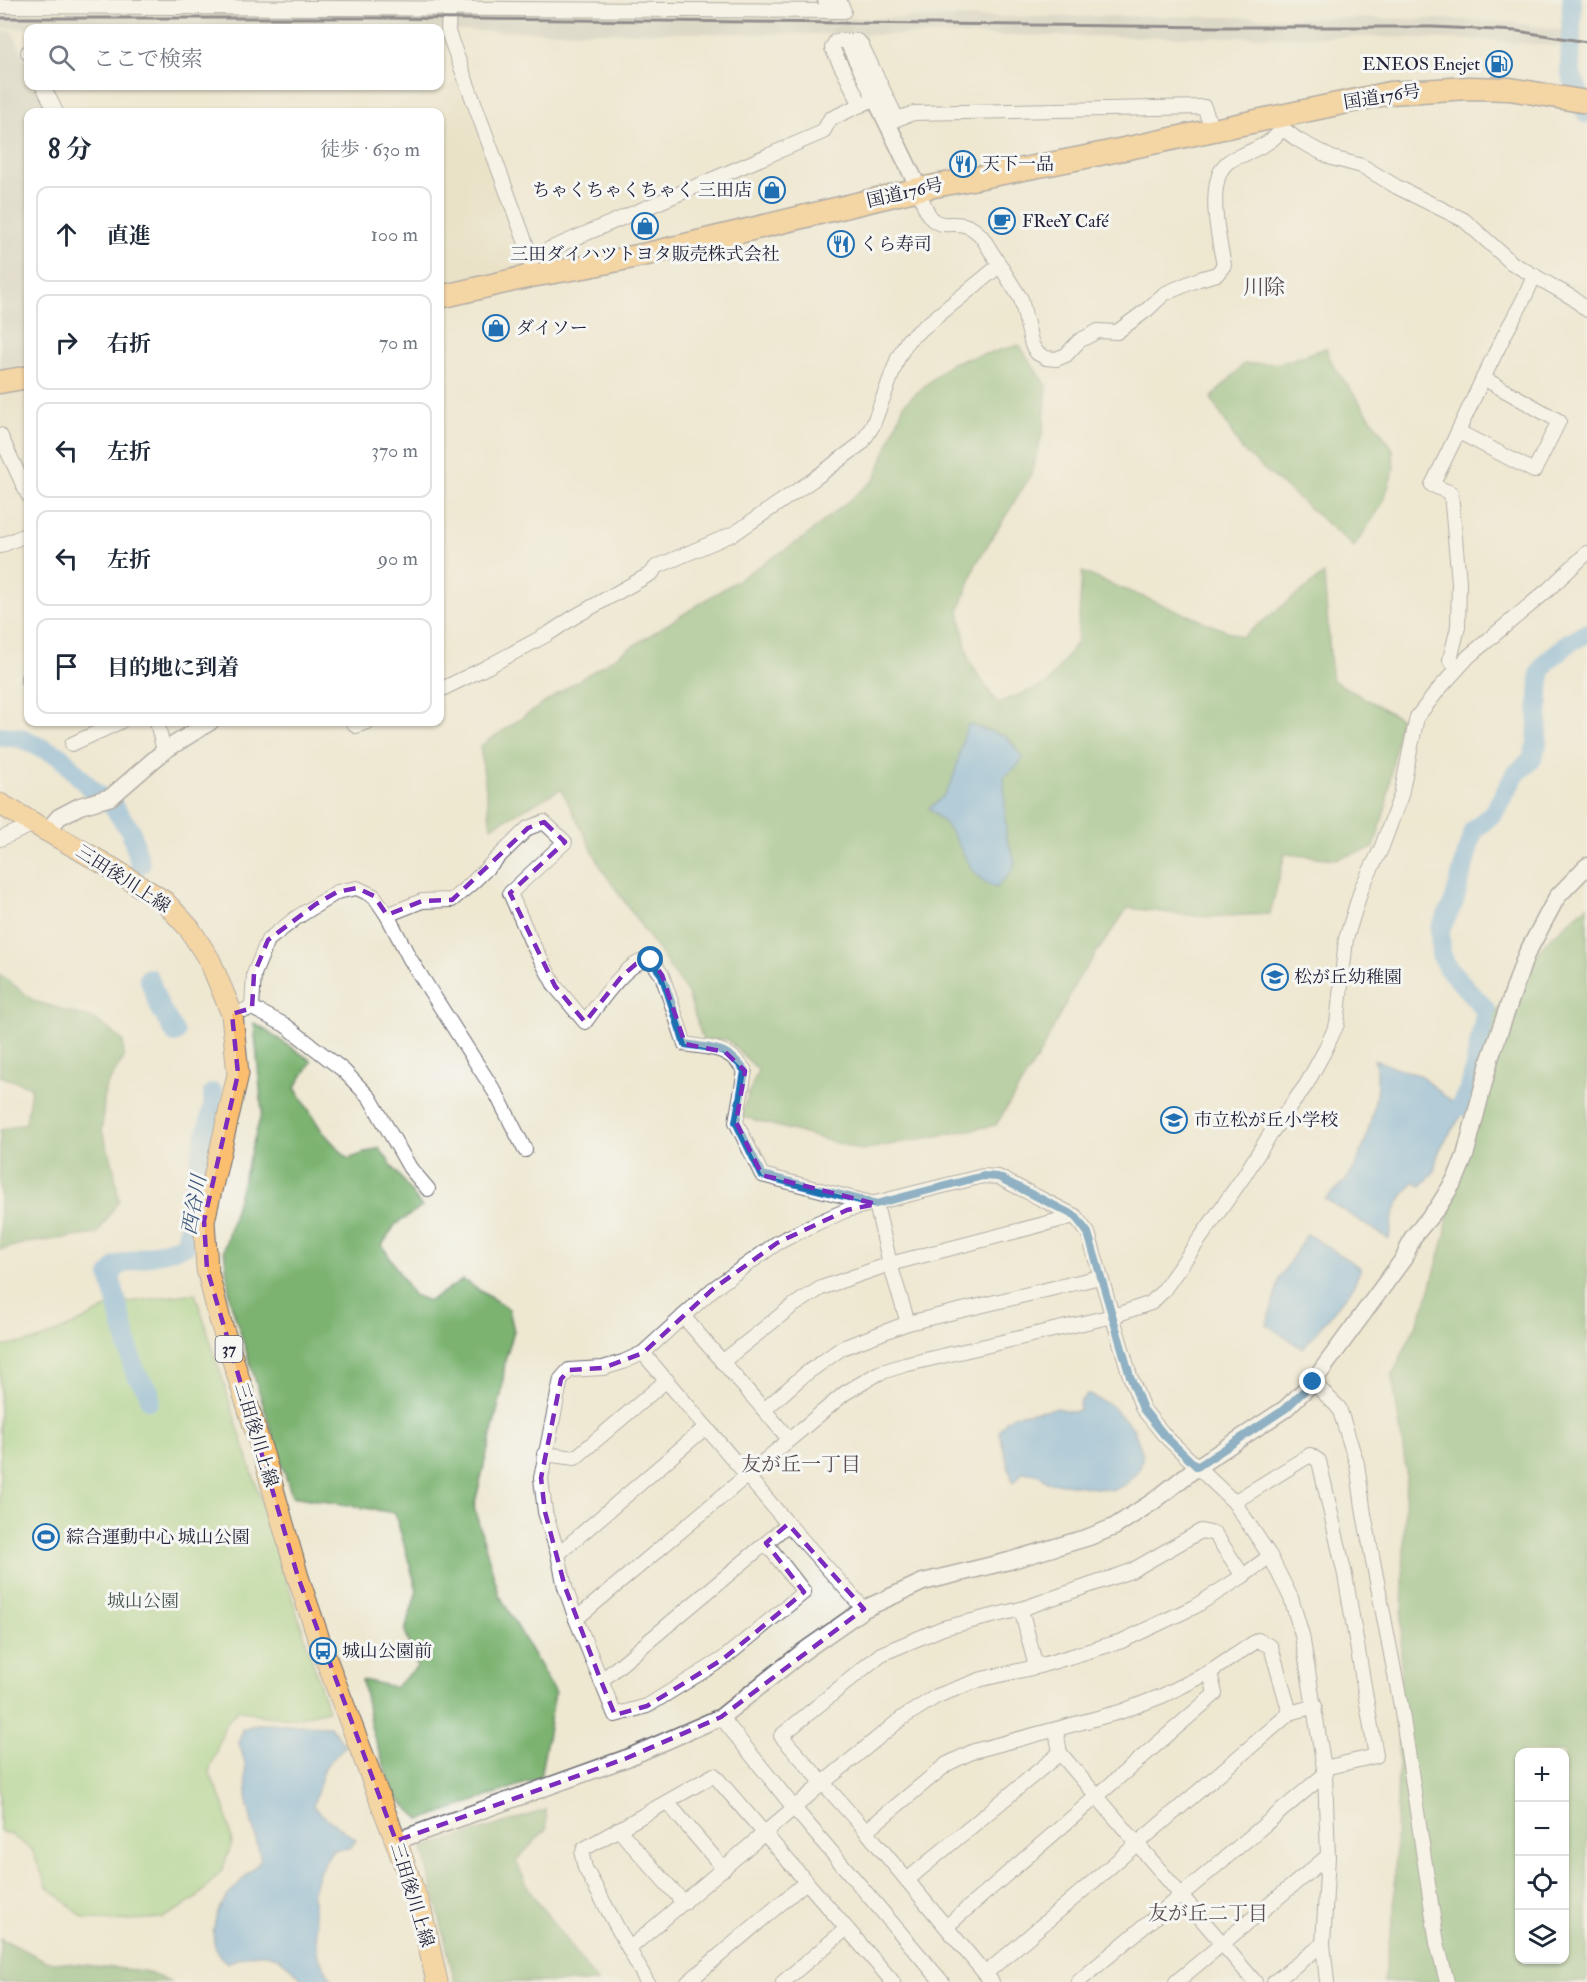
<!DOCTYPE html>
<html lang="ja">
<meta charset="utf-8">
<style>
:root{--surface:#fff;--page:#f6f6f7;--text:#1f2937;--muted:#747a83;--line:#e0e1e3}
body{margin:0;font-family:"IM FELL Double Pica","Noto Serif JP",serif;background:var(--page);color:var(--text)}
.controls{position:absolute;right:18px;bottom:18px;display:grid;overflow:hidden;border-radius:12px;box-shadow:0 2px 4px #0004}
.controls button{width:54px;height:54px;display:grid;place-items:center;padding:0;border:0;border-bottom:2px solid var(--line);background:var(--surface);color:var(--text);font:30px sans-serif}
.stop{position:absolute;width:18px;height:18px;margin:-14px;border:4px solid #1f6fb2;border-radius:50%;background:#fff}
.stop.end{background:#1f6fb2;border-color:#fff;box-shadow:0 2px 6px #0008}
.list{margin:0;padding:0;list-style:none}
h2{display:flex;justify-content:space-between;align-items:center;height:78px;margin:0;padding:0 24px;font-size:26px}
h2 small{font-size:20px;font-weight:400;color:var(--muted)}
.list li{display:grid;grid-template-columns:39px 1fr auto;gap:18px;align-items:center;box-sizing:border-box;height:96px;margin:0 12px 12px;padding:0 12px;border:2px solid var(--line);border-radius:12px}
.list b{display:block;font-size:22px;white-space:nowrap}
.list em{font-size:20px;font-style:normal;color:var(--muted)}
.icon{flex:none;width:33px;height:33px;fill:none;stroke:currentColor;stroke-width:2;stroke-linecap:round;stroke-linejoin:round}
.map{position:relative;flex:none;width:1587px;height:1982px;overflow:hidden}
.search{position:absolute;background:var(--surface);box-shadow:0 2px 4px #0004;left:24px;top:24px;width:420px;height:66px;display:flex;align-items:center;gap:15px;box-sizing:border-box;padding:0 21px;border-radius:12px;color:var(--muted);font-size:22px}
.panel{position:absolute;background:var(--surface);box-shadow:0 2px 4px #0004;left:24px;top:108px;width:420px;height:618px;border-radius:12px}
.map>svg:first-child{display:block}
.built{fill:#e3dbba}
.industrial{fill:#c6c5b8}
.green{fill:#9ad183;stroke:#5e7a5f;stroke-width:1.5}
.forest{fill:#7bb371;stroke:#4e6a56;stroke-width:1.5;fill-rule:evenodd}
.water{fill:#6aacdf;stroke:#46678d;stroke-width:1.5}
.lines{fill:none;stroke-linecap:round;stroke-linejoin:round}
.river{stroke:#6aacdf;stroke-width:20}
.tertiary-tunnel{stroke:#c5c0b3;stroke-width:16;stroke-dasharray:16 8;stroke-linecap:butt}
.minor-casing{stroke:#696770;stroke-width:16}
.tertiary-casing{stroke:#696770;stroke-width:19}
.primary-casing{stroke:#696770;stroke-width:23}
.trunk-casing{stroke:#696770;stroke-width:25}
.minor{stroke:#fff;stroke-width:14}
.tertiary{stroke:#fff;stroke-width:16}
.primary{stroke:#fbbe6e;stroke-width:21}
.trunk{stroke:#fbbe6e;stroke-width:22}
.rail{stroke:#22223b;stroke-width:3}
.route{stroke:#1f6fb2;stroke-width:8}
.marked{fill:none;stroke:#7b2cbf;stroke-width:4.5;stroke-dasharray:12 8;stroke-linejoin:round}
.labels{text-anchor:middle;dominant-baseline:central;stroke-width:6;stroke-linejoin:round;paint-order:stroke}
.shield{fill:#f6f6f2;stroke:#626272;stroke-width:1.5}
.shield-label{font-size:16px;font-weight:bold;fill:#22223b}
.poi-label{font-size:18px;fill:#22223b;stroke:#f6f6f2;text-anchor:start}
.street-label{font-size:18px;fill:#22223b;stroke:#f6f6f2}
.park-label{font-size:18px;fill:#465751;stroke:#f6f6f2}
.water-label{font-size:20px;font-style:italic;fill:#3f597d;stroke:#f6f6f2}
.neighbourhood-label{font-size:20px;fill:#5a4e52;stroke:#f6f6f2}
.quarter-label{font-size:21px;fill:#5a4e52;stroke:#f6f6f2}
</style>
<div class="map">
<svg width="1587" height="1982" viewBox="0 0 1587 1982">
<rect width="100%" height="100%" fill="#f6f6f2"/>
<filter id="ink" filterUnits="userSpaceOnUse"><feTurbulence type="fractalNoise" baseFrequency=".0167" numOctaves="2"/><feDisplacementMap in="SourceGraphic" scale="12" xChannelSelector="R" yChannelSelector="G"/><feConvolveMatrix kernelMatrix="1 2 1 2 8 2 1 2 1" color-interpolation-filters="sRGB"/></filter>
<filter id="wash" filterUnits="userSpaceOnUse"><feTurbulence type="fractalNoise" baseFrequency=".008" numOctaves="4" result="noise"/><feDisplacementMap in="SourceGraphic" scale="24" xChannelSelector="R" yChannelSelector="G"/><feGaussianBlur stdDeviation="1.35" result="paint"/><feColorMatrix in="noise" values="0 0 0 0 0 0 0 0 0 0 0 0 0 0 0 0 0 1.4 0 .05"/><feComposite in="paint" operator="in"/></filter>
<g filter="url(#wash)">
<rect width="100%" height="100%" fill="#eee8d1"/>
<g class="built">
<polygon points="461,80 525,258 520,260 522,270 440,287 440,112 387,112 388,109"/>
<polygon points="10,391 28,392 28,483 0,423 0,392"/>
</g>
<g class="industrial">
<polygon points="443,11 444,29 0,28 0,13"/>
<polygon points="452,13 615,13 849,18 1119,16 1445,19 1514,23 1567,31 1564,47 1485,40 1362,37 1163,37 452,31"/>
<polygon points="0,31 12,31 28,65 28,86 38,86 52,112 28,112 28,365 0,370"/>
</g>
<polygon class="green" points="195,1293 328,1710 296,1718 264,1716 238,1709 225,1725 209,1772 225,1807 232,1843 222,1870 196,1899 163,1918 113,1921 84,1918 47,1886 32,1850 11,1835 0,1831 0,1347 38,1340 74,1325 114,1304"/>
<g class="forest">
<polygon points="1019,345 1047,387 1043,431 1031,475 976,564 959,612 969,661 997,703 1047,684 1077,642 1082,572 1242,637 1324,574 1332,680 1400,718 1386,806 1374,848 1336,859 1285,854 1270,914 1204,917 1128,908 1078,979 1040,1054 996,1125 862,1150 740,1116 758,1070 727,1039 703,1041 688,994 602,869 561,789 491,827 480,746 565,689 802,539 875,479 904,404 951,363"/>
<polygon points="1326,348 1333,365 1393,449 1394,470 1382,505 1354,547 1242,450 1211,398 1244,364 1281,363"/>
<path d="M1587,906V1982H1383L1394,1911L1406,1469L1392,1376L1426,1303L1445,1235L1455,1165L1473,1093L1487,1025L1545,943ZM1520,1752H1564V1960H1520Z"/>
<polygon points="0,974 34,1001 96,1020 123,1041 124,1058 105,1088 102,1131 113,1164 119,1200 97,1234 26,1243 0,1250 0,1130 26,1123 31,1087 0,1076"/>
<polygon points="254,1023 312,1061 295,1088 322,1131 348,1159 379,1148 422,1207 395,1225 382,1245 413,1295 429,1301 463,1280 509,1309 514,1331 505,1360 502,1391 474,1507 499,1594 555,1693 540,1778 421,1820 395,1796 372,1731 362,1680 395,1687 417,1667 405,1631 417,1590 395,1513 292,1496 230,1300 224,1249 262,1111"/>
<polygon points="546,1810 547,1828 516,1861 531,1893 597,1982 455,1982 423,1848"/>
<polygon points="0,1938 46,1961 144,1971 171,1982 0,1982"/>
</g>
<g class="water">
<path d="M968,724L1007,737L1023,758L1019,764L1004,777L1006,837L1015,860L1013,870L996,888C966,875 965,848 946,825C941,819 935,814 929,808C961,789 955,754 968,724Z"/>
<path d="M1374,1060L1421,1076L1452,1102L1468,1101C1461,1125 1435,1143 1435,1171L1421,1186L1414,1181C1396,1203 1393,1210 1389,1239L1325,1199C1338,1189 1349,1179 1356,1164C1367,1142 1384,1082 1374,1060Z"/>
<polygon points="1307,1234 1361,1268 1353,1287 1303,1349 1267,1325 1280,1277"/>
<polygon points="1087,1394 1110,1405 1133,1428 1143,1454 1139,1470 1125,1485 1114,1490 1047,1482 1038,1474 1023,1472 1013,1483 999,1432 1006,1421 1015,1415 1057,1408 1073,1412 1080,1409 1079,1403"/>
<path d="M257,1724L330,1726L345,1746L325,1767L313,1806C326,1820 342,1828 356,1840L350,1848L332,1850L319,1872L312,1895L316,1924L317,1953L332,1982H304C277,1951 265,1947 227,1963C209,1949 211,1927 220,1907C225,1896 252,1871 261,1860L248,1806L245,1763L239,1743L242,1729Z"/>
</g>
<g class="lines">
<g class="river">
<polyline points="1572,0 1570,71 1587,114"/>
<polyline points="0,736 20,738 60,756 94,792 112,805 131,831 140,864"/>
<polyline points="149,978 159,1006 175,1033"/>
<polyline points="1460,1107 1471,1085 1486,1010 1447,967 1441,954 1440,929 1454,902 1473,831 1494,812 1515,775 1532,759 1537,743 1540,673 1547,661 1570,642 1587,633"/>
<polyline points="150,1400 149,1391 135,1373 110,1276 118,1265 186,1245 197,1172 213,1106 213,1093"/>
</g>
</g>
</g>
<g filter="url(#ink)">
<g class="lines">
<polyline class="tertiary-tunnel" points="829,5 850,46"/>
<defs>
<g id="minor">
<polyline points="0,6 844,11 839,0"/>
<polyline points="449,7 448,32 531,257 531,265"/>
<polyline points="28,52 28,53"/>
<polyline points="43,86 56,112"/>
<polyline points="861,105 832,48 836,41 857,41 861,44 897,119"/>
<polyline points="1278,120 1282,128 1298,140 1332,158 1362,166 1397,187 1464,220 1512,263 1573,298 1587,310"/>
<polyline points="888,122 914,113 1204,107 1213,131"/>
<path d="M919,189C922,199 925,212 933,220C946,231 962,214 982,237L1021,299L1032,345L1037,353L1046,358L1056,359L1066,355L1079,341L1098,331L1117,332L1148,309L1164,294L1199,279L1217,274L1224,265C1219,241 1205,180 1228,162C1232,159 1239,156 1245,154C1259,147 1274,142 1282,128"/>
<polyline points="531,257 823,132 830,119 876,98"/>
<polyline points="1459,432 1534,471 1559,421 1483,378"/>
<polyline points="0,435 28,495"/>
<polyline points="0,546 28,534"/>
<path d="M1458,667L1450,660L1458,627L1459,582L1451,493L1432,485C1456,438 1477,389 1501,342C1512,319 1526,299 1534,275"/>
<polyline points="28,678 28,681"/>
<polyline points="440,690 487,667 548,634 574,617 652,573 656,567 735,533 814,479 862,443 873,425 898,358 908,340 1000,265"/>
<polyline points="157,722 164,751"/>
<polyline points="353,722 356,726 367,722"/>
<polyline points="72,744 120,722"/>
<polyline points="0,839 34,824"/>
<path d="M387,915L422,901L452,900L473,882L528,828L544,822L565,842L510,893L531,941L555,986L585,1022C598,1005 629,957 651,960L662,975L685,1044C713,1049 728,1046 745,1071L736,1122L762,1175L871,1203"/>
<polyline points="252,1008 254,974 268,940 296,918 337,892 357,888 374,896 387,915 410,959 498,1097 525,1150"/>
<polyline points="245,1010 252,1008 285,1025 343,1070 370,1098 410,1168 428,1189"/>
<polyline points="876,1204 890,1264 908,1323"/>
<polyline points="683,1316 789,1439"/>
<polyline points="643,1353 788,1524 864,1609"/>
<polyline points="722,1362 791,1307 821,1288 890,1264 1075,1216"/>
<polyline points="1313,1382 1339,1408 1357,1464 1364,1514 1401,1706 1437,1943 1447,1982"/>
<polyline points="764,1410 804,1375 842,1348 908,1323 1100,1277"/>
<polyline points="544,1454 575,1458 667,1380"/>
<polyline points="1234,1502 1310,1455 1319,1461 1345,1575 1376,1756 1324,1768"/>
<polyline points="558,1554 706,1427"/>
<polyline points="1270,1556 1291,1598 1302,1635 1325,1774 1328,1856 1323,1944 1327,1982"/>
<polyline points="1021,1609 1036,1667"/>
<polyline points="576,1619 845,1393 879,1373 904,1365 1113,1316 1151,1303 1163,1291 1244,1176 1271,1133 1306,1085 1324,1052 1337,1024 1346,939 1362,887 1381,849 1401,795 1417,717 1439,689 1469,656 1549,589 1587,553"/>
<polyline points="601,1681 766,1543"/>
<polyline points="721,1717 795,1809 942,1982"/>
<polyline points="1056,1730 1060,1753 1255,1982"/>
<polyline points="667,1802 724,1869"/>
<polyline points="618,1829 684,1903"/>
<polyline points="866,1831 947,1764 974,1751 1120,1712 1162,1696 1210,1672 1258,1640 1271,1647 1290,1713"/>
<polyline points="907,1880 1060,1753"/>
<polyline points="947,1926 1215,1694 1210,1672"/>
<polyline points="630,1948 823,1783 902,1718 937,1696 982,1679 1036,1667 1122,1641 1194,1607 1243,1576 1270,1556 1234,1502 1165,1436 1143,1409 1130,1376 1088,1233 1075,1216 998,1177 983,1176 847,1210 817,1223 777,1243 713,1289 643,1353 623,1362 603,1368 569,1370 561,1379 541,1478 545,1512 558,1554 565,1587 576,1619 615,1715 647,1706 723,1659 804,1592 766,1543 788,1524"/>
<polyline points="985,1974 1290,1713 1315,1706"/>
<polyline points="647,1982 585,1868 582,1855 584,1849 714,1775 893,1982"/>
<polyline points="688,1982 806,1882"/>
<polyline points="783,1982 846,1929"/>
<polyline points="992,1982 866,1831 781,1736 881,1654 943,1628 1021,1609 1131,1571 1201,1531 1215,1534 1243,1576"/>
<polyline points="1078,1982 1325,1774"/>
<polyline points="1176,1982 1328,1856"/>
<polyline points="1274,1982 1323,1944"/>
</g>
<g id="tertiary">
<polyline points="826,0 829,5"/>
<polyline points="850,46 919,189"/>
<polyline points="46,832 59,817 80,806 111,797 164,751 210,722"/>
<polyline points="396,1841 627,1758 721,1717 804,1651 864,1609 923,1582 1009,1561 1089,1537 1114,1527 1154,1501 1197,1467 1285,1409 1313,1382 1404,1258 1413,1237 1438,1207 1456,1178 1465,1156 1490,1059 1526,955 1557,897 1587,866"/>
</g>
<polyline id="primary" points="0,804 115,870 165,902 189,928 210,961 232,1014 238,1074 204,1221 207,1269 220,1320 264,1457 298,1577 323,1651 396,1841 421,1911 437,1982"/>
<g id="trunk">
<polyline points="440,297 531,276 584,267 652,253 919,189 1081,158 1390,93 1468,88 1510,89 1587,102"/>
<polyline points="0,382 28,377"/>
</g>
</defs>
<use href="#minor" class="minor-casing"/>
<use href="#tertiary" class="tertiary-casing"/>
<use href="#primary" class="primary-casing"/>
<use href="#trunk" class="trunk-casing"/>
<use href="#minor" class="minor"/>
<use href="#tertiary" class="tertiary"/>
<use href="#primary" class="primary"/>
<use href="#trunk" class="trunk"/>
<polyline class="rail" points="0,18 374,18 1222,27 1433,27 1517,31 1587,42"/>
</g>
</g>
<g class="lines" filter="url(#ink)">
<path class="route" d="M651,960L662,975L685,1044C713,1049 727,1046 745,1071L736,1122L762,1175L876,1204L983,1176L998,1177L1075,1216L1088,1233L1130,1376L1143,1409L1165,1436L1197,1467L1285,1409L1313,1382"/>
</g>
<path d="M0 0H1587V1982H0ZM544,822L565,842L510,893L555,986L585,1022L622,976L636,964L651,960L662,975L685,1044L725,1052L745,1071L736,1122L762,1175L876,1204L847,1210L777,1243L713,1289L643,1353L603,1368L569,1370L561,1379L541,1478L545,1512L565,1587L601,1681L615,1715L647,1706L723,1659L779,1613L804,1592L766,1543L788,1524L864,1609L721,1717L627,1758L396,1841L298,1577L207,1269L204,1221L238,1074L232,1014L252,1008L254,974L268,940L316,904L337,892L357,888L374,896L387,915L422,901L452,900L528,828Z" fill="#eee8d1" fill-opacity=".55" fill-rule="evenodd"/>
<path class="marked" d="M544,822L565,842L510,893L555,986L585,1022L622,976L636,964L651,960L662,975L685,1044L725,1052L745,1071L736,1122L762,1175L876,1204L847,1210L777,1243L713,1289L643,1353L603,1368L569,1370L561,1379L541,1478L545,1512L565,1587L601,1681L615,1715L647,1706L723,1659L779,1613L804,1592L766,1543L788,1524L864,1609L721,1717L627,1758L396,1841L298,1577L207,1269L204,1221L238,1074L232,1014L252,1008L254,974L268,940L316,904L337,892L357,888L374,896L387,915L422,901L452,900L528,828Z"/>
<defs>
<symbol id="fuel-ring" viewBox="-11 -11 22 22"><circle r="9.5" fill="#f6f6f2" stroke="#1f6fb2" stroke-width="1.5"/><path d="M-5.5-6h7V0h2V4h1.3V-2.5L3-4.5l.8-.8L6-3V5H2.5V1h-1V6h-7ZM-4.2-4.7v3.2H.2V-4.7Z" fill="#1f6fb2"/></symbol>
<symbol id="restaurant-ring" viewBox="-11 -11 22 22"><circle r="9.5" fill="#f6f6f2" stroke="#1f6fb2" stroke-width="1.5"/><path d="M-5-6h1v4h1v-4h1v4h1v-4h1v5L-1.5 .5V6h-2V.5L-5-1ZM5-6V6H3V1.5H1.5Q1.5-4 5-6Z" fill="#1f6fb2"/></symbol>
<symbol id="shop-ring" viewBox="-11 -11 22 22"><circle r="9.5" fill="#f6f6f2" stroke="#1f6fb2" stroke-width="1.5"/><path d="M-5-2.5h2.3a2.7 3.5 0 0 1 5.4 0H5L5.5 6h-11ZM-1.5-2.5h3a1.5 2.3 0 0 0-3 0Z" fill="#1f6fb2"/></symbol>
<symbol id="cafe-ring" viewBox="-11 -11 22 22"><circle r="9.5" fill="#f6f6f2" stroke="#1f6fb2" stroke-width="1.5"/><path d="M-5.5-4.5H6V0H3Q3 3.5 0 3.5H-2.5Q-5.5 3.5-5.5 0ZM3-3.2v2h1.7v-2ZM-6 4.5H4V6H-6Z" fill="#1f6fb2"/></symbol>
<symbol id="school-ring" viewBox="-11 -11 22 22"><circle r="9.5" fill="#f6f6f2" stroke="#1f6fb2" stroke-width="1.5"/><path d="M0-5L7-2L0 1L-7-2ZM-4 1L0 2.5L4 1V4Q0 6-4 4Z" fill="#1f6fb2"/></symbol>
<symbol id="stadium-ring" viewBox="-11 -11 22 22"><circle r="9.5" fill="#f6f6f2" stroke="#1f6fb2" stroke-width="1.5"/><path d="M0-5a6.5 5 0 1 0 0 10a6.5 5 0 1 0 0-10ZM-3.5-1.8h7v3.6h-7Z" fill="#1f6fb2"/></symbol>
<symbol id="bus-ring" viewBox="-11 -11 22 22"><circle r="9.5" fill="#f6f6f2" stroke="#1f6fb2" stroke-width="1.5"/><path d="M-5-6H5V4H4V6H2V4H-2V6H-4V4H-5ZM-3.5-4V0h7V-4ZM-3.5 1.2v1.5H-2V1.2ZM2 1.2v1.5H3.5V1.2Z" fill="#1f6fb2"/></symbol>
</defs>
<g fill-rule="evenodd">
<use href="#fuel-ring" x="1484" y="49" width="30" height="30"/>
<use href="#restaurant-ring" x="948" y="149" width="30" height="30"/>
<use href="#shop-ring" x="757" y="175" width="30" height="30"/>
<use href="#cafe-ring" x="987" y="206" width="30" height="30"/>
<use href="#shop-ring" x="630" y="211" width="30" height="30"/>
<use href="#restaurant-ring" x="826" y="229" width="30" height="30"/>
<use href="#shop-ring" x="481" y="313" width="30" height="30"/>
<use href="#school-ring" x="1260" y="962" width="30" height="30"/>
<use href="#school-ring" x="1159" y="1105" width="30" height="30"/>
<use href="#stadium-ring" x="31" y="1522" width="30" height="30"/>
<use href="#bus-ring" x="308" y="1636" width="30" height="30"/>
</g>
<g class="labels">
<rect class="shield" x="215.5" y="1336" width="27" height="26" rx="4.5"/>
<g class="shield-label">
<text x="229" y="1349">37</text>
</g>
<g class="poi-label">
<text x="1480" y="64" text-anchor="end">ENEOS Enejet</text>
<text x="982" y="164">天下一品</text>
<text x="752" y="190" text-anchor="end">ちゃくちゃくちゃく 三田店</text>
<text x="1022" y="221">FReeY Café</text>
<text x="860" y="244">くら寿司</text>
<text x="645" y="254" text-anchor="middle">三田ダイハツトヨタ販売株式会社</text>
<text x="516" y="328">ダイソー</text>
<text x="1294" y="977">松が丘幼稚園</text>
<text x="1194" y="1120">市立松が丘小学校</text>
<text x="66" y="1537">綜合運動中心 城山公園</text>
<text x="342" y="1651">城山公園前</text>
</g>
<g class="street-label">
<text transform="translate(1382 97) rotate(-9)">国道176号</text>
<text transform="translate(905 193) rotate(-13)">国道176号</text>
<text transform="translate(123 879) rotate(33)">三田後川上線</text>
<text transform="translate(256 1435) rotate(73)">三田後川上線</text>
<text transform="translate(412 1895) rotate(73)">三田後川上線</text>
</g>
<g class="park-label">
<text x="143" y="1601">城山公園</text>
</g>
<g class="water-label">
<text transform="translate(194 1205) rotate(-80)">西谷川</text>
</g>
<g class="neighbourhood-label">
<text x="801" y="1464">友が丘一丁目</text>
<text x="1208" y="1913">友が丘二丁目</text>
</g>
<g class="quarter-label">
<text x="1264" y="287">川除</text>
</g>
</g>
</svg>
<div class="controls">
<button>+</button>
<button>−</button>
<button><svg class="icon" aria-label="locate" viewBox="0 0 24 24"><circle cx="12" cy="12" r="6"/><path d="M12 2v4M12 18v4M2 12h4M18 12h4"/></svg></button>
<button><svg class="icon" aria-label="layers" viewBox="0 0 24 24"><path d="M12 4l9 5-9 5-9-5zM3 14l9 5 9-5"/></svg></button>
</div>
<div class="stop" style="left:651px;top:960px"></div>
<div class="stop end" style="left:1313px;top:1382px"></div>
<div class="search"><svg class="icon" aria-label="search" viewBox="0 0 24 24"><circle cx="10" cy="10" r="6"/><path d="M15 15l6 6"/></svg>ここで検索</div>
<section class="panel">
<h2>8 分<small>徒歩 · 630 m</small></h2>
<ul class="list">
<li><svg class="icon" aria-label="ahead" viewBox="0 0 24 24"><path d="M12 20V5M6 11l6-6 6 6"/></svg><div><b>直進</b></div><em>100 m</em></li>
<li><svg class="icon" aria-label="right" viewBox="0 0 24 24"><path d="M7 20v-9h11M14 6l5 5-5 5"/></svg><div><b>右折</b></div><em>70 m</em></li>
<li><svg class="icon" aria-label="left" viewBox="0 0 24 24"><path d="M17 20v-9H6M10 6l-5 5 5 5"/></svg><div><b>左折</b></div><em>370 m</em></li>
<li><svg class="icon" aria-label="left" viewBox="0 0 24 24"><path d="M17 20v-9H6M10 6l-5 5 5 5"/></svg><div><b>左折</b></div><em>90 m</em></li>
<li><svg class="icon" aria-label="arrive" viewBox="0 0 24 24"><path d="M6 21V4h12l-3 4 3 4H6"/></svg><div><b>目的地に到着</b></div></li>
</ul>
</section>
</div>
